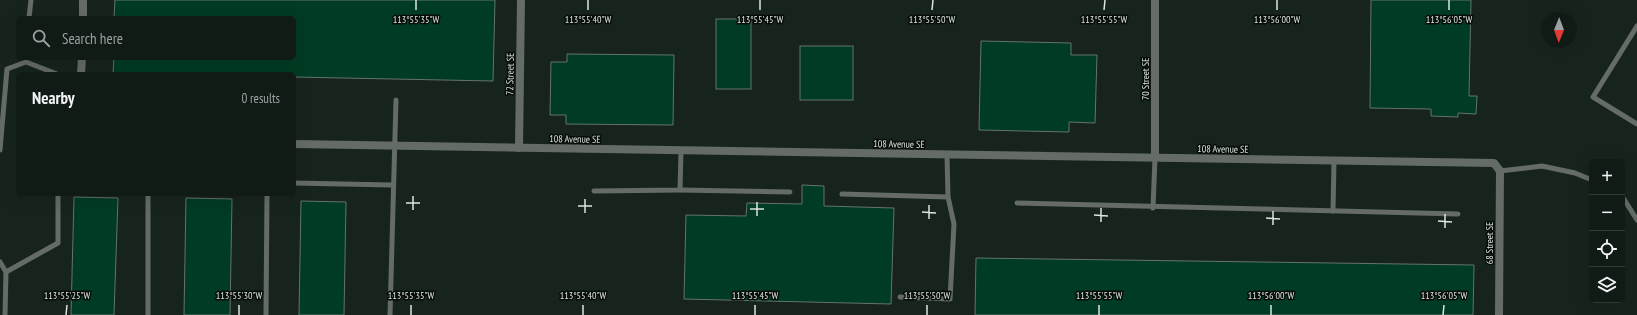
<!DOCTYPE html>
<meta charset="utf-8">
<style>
:root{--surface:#111b16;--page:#1a241f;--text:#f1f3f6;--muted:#9ca1a1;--line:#303935}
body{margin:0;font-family:"PT Sans Narrow",sans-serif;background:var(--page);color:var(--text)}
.controls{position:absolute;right:12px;bottom:12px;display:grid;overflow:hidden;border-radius:6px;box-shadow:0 4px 16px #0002}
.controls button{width:36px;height:36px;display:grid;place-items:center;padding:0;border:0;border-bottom:1px solid var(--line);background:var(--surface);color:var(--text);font:20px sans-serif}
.compass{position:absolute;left:1541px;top:12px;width:36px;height:36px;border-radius:50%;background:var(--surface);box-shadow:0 4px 16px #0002;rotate:181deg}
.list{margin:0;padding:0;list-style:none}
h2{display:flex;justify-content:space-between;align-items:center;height:52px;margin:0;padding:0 16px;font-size:17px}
h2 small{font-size:13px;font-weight:400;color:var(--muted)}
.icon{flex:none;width:22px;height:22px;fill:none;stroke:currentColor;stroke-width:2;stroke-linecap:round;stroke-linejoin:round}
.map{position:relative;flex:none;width:1637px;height:315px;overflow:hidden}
.search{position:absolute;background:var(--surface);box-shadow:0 4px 16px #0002;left:16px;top:16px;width:280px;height:44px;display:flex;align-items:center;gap:10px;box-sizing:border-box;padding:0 14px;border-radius:6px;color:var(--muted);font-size:15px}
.panel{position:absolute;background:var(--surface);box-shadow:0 4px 16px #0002;left:16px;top:72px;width:280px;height:124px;border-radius:6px}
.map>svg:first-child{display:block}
.building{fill:#003b23;stroke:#65746b}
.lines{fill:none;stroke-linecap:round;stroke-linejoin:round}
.service{stroke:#656c68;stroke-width:5}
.minor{stroke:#656c68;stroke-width:8}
.tertiary{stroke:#656c68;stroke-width:8}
.ticks{fill:none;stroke:#dde5e0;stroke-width:1.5}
.labels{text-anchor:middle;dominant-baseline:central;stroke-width:3;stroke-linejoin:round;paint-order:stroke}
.street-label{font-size:10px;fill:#dde5e0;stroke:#070c09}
.ticks-label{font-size:10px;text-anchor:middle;fill:#dde5e0;stroke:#070c09;stroke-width:3;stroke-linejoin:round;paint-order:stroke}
</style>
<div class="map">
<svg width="1637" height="315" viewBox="0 0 1637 315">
<rect width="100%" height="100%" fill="#17241d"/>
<g class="building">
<polygon points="115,0 495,0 493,81 294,77 294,74 113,74 114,58 294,58 294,18 114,18"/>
<polygon points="1371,0 1471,0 1469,96 1477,96 1476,114 1458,113 1458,117 1431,116 1431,109 1370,108"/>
<rect x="716" y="19" width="35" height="70"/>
<polygon points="981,41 1071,43 1071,55 1097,55 1095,123 1069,122 1069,132 979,130"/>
<rect x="800" y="46" width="53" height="54"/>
<polygon points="567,54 674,55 673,125 566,124 566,115 550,115 551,62 567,62"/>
<polygon points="802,185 824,186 824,206 894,208 891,304 684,299 686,215 746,216 747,203 802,204"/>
<polygon points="74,197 118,198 114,315 71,315"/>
<polygon points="186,198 232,199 230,315 184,315"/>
<polygon points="301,201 346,202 344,315 299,315"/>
<polygon points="976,258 1474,265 1473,315 975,315"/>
</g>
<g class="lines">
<g class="service">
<polyline points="29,18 31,0"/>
<polyline points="1637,26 1593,97 1637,124"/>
<polyline points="0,150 7,69 26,62 57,74"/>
<polyline points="1500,171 1542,166 1575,173 1592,180"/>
<polyline points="294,183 392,185"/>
<polyline points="680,190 790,192"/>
<polyline points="594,191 680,190 681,151"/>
<polyline points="842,194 948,197"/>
<polyline points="1622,196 1637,220"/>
<polyline points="1017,203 1458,214"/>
<polyline points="1153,208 1155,158"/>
<polyline points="1333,211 1334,161"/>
<polyline points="0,262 6,272"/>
<polyline points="900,297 950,299 954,224 948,197 947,155"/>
<polyline points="5,315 6,272 58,243 58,194"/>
<polyline points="148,315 148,194"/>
<polyline points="266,315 267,194"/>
<polyline points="390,315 396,100"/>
</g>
<g class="minor">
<polyline points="1155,0 1155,158"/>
<polyline points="83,18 83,0"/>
<polyline points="81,74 82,58"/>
<polyline points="294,144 1494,163 1500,171"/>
<polyline points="519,148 521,0"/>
</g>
<polyline class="tertiary" points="1499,315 1500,171"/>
</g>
<path class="ticks" d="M416,10V0M588,10V0M760,10V0M932,10L933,0M1104,10L1105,0M1277,10V0M1449,10V0M406,203H420M578,206H592M750,209H764M413,210V196M922,212L936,213M585,213V199M1094,215L1108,216M757,216V202M1266,218L1280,219M929,219V205M1438,221L1452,222M1101,222V208M1273,225V211M1445,228V214M66,315L67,305M239,315V305M411,315V305M583,315V305M755,315V305M927,315V305M1099,315V305M1271,315V305M1443,315L1444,305"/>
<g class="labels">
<g class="street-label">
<text transform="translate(510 74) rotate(-89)">72 Street SE</text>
<text transform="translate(1145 79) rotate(-90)">70 Street SE</text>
<text transform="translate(575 139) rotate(1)">108 Avenue SE</text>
<text transform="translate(899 144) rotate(1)">108 Avenue SE</text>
<text transform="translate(1223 149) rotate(1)">108 Avenue SE</text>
<text transform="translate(1489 243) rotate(-90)">68 Street SE</text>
</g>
</g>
<g class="ticks-label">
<text x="416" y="23">113°55'35"W</text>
<text x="588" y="23">113°55'40"W</text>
<text x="760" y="23">113°55'45"W</text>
<text x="932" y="23">113°55'50"W</text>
<text x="1104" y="23">113°55'55"W</text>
<text x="1277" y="23">113°56'00"W</text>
<text x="1449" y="23">113°56'05"W</text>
<text x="67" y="299">113°55'25"W</text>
<text x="239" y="299">113°55'30"W</text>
<text x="411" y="299">113°55'35"W</text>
<text x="583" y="299">113°55'40"W</text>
<text x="755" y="299">113°55'45"W</text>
<text x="927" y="299">113°55'50"W</text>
<text x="1099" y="299">113°55'55"W</text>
<text x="1271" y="299">113°56'00"W</text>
<text x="1444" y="299">113°56'05"W</text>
</g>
</svg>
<div class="controls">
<button>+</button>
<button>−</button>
<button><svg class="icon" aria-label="locate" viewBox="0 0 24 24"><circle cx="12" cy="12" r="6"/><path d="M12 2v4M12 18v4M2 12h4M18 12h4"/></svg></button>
<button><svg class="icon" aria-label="layers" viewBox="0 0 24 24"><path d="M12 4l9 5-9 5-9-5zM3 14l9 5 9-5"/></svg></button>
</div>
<svg class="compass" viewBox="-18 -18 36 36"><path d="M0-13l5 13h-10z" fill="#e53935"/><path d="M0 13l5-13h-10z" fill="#9ca1a1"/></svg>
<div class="search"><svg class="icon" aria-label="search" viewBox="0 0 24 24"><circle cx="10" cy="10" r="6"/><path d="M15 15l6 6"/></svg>Search here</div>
<section class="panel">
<h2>Nearby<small>0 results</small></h2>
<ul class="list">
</ul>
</section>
</div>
